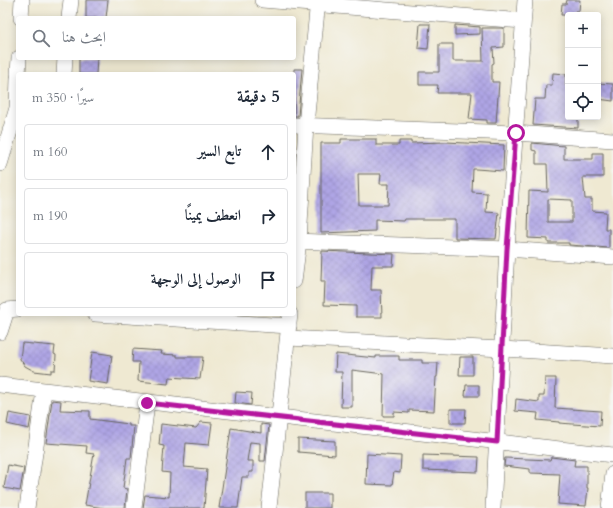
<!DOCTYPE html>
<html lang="ar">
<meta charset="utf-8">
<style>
:root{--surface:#fff;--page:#f2f2f3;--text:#1f2937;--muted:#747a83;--line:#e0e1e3}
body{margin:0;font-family:Cardo,Amiri,serif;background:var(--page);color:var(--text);direction:rtl}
.controls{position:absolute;right:12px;top:12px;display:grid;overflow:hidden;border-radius:4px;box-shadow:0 2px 10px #0003}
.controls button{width:36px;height:36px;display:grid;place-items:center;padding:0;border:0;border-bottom:1px solid var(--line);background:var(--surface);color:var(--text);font:20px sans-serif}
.stop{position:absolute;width:12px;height:12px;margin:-9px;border:3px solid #b5179e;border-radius:50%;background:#fff}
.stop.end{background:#b5179e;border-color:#fff;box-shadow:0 1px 4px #0008}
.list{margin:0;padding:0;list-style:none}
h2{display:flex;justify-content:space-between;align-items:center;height:52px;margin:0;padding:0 16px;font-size:17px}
h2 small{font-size:13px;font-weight:400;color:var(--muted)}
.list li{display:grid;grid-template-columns:26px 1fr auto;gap:12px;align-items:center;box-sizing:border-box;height:56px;margin:0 8px 8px;padding:0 8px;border:1px solid var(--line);border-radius:4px}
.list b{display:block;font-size:15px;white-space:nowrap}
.list em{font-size:13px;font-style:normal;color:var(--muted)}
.icon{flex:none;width:22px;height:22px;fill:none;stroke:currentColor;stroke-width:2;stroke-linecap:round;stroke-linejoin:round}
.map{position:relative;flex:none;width:613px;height:508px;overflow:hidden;direction:ltr}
.search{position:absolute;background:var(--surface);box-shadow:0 2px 10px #0003;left:16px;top:16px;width:280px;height:44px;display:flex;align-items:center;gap:10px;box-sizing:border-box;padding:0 14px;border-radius:4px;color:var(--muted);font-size:15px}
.panel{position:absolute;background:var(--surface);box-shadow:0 2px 10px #0003;left:16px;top:72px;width:280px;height:244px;border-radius:4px;direction:rtl}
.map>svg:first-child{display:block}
.building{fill:url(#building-cross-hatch);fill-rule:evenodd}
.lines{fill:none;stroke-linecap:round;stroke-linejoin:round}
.street-casing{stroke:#66645c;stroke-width:16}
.street{stroke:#fff;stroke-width:15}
.route{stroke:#b5179e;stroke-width:5}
</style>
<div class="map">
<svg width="613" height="508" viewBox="0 0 613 508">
<defs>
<pattern id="building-cross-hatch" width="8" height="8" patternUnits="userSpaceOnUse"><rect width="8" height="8" fill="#afa5e5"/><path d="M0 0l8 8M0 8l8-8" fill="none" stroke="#968dc4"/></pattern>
</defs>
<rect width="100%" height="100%" fill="#f6f6f2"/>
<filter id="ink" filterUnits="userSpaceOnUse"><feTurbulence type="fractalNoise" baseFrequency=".025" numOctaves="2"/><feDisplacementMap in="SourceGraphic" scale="8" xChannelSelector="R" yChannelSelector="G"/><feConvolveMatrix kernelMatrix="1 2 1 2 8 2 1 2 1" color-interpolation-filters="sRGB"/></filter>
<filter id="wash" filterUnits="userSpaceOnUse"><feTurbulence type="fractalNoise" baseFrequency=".012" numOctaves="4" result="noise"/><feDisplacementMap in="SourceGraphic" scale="16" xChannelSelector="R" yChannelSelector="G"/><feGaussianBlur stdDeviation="0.9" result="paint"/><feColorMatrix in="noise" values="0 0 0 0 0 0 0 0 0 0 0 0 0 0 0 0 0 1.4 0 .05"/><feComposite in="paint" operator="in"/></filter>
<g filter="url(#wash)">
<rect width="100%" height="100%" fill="#efe9d2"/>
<g id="blocks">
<g class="building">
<polygon points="86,0 108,0 106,18 86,18"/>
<polygon points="567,0 580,0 579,11 575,11 574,15 561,15 562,4 566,4"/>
<polygon points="420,24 430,24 428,49 418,48"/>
<polygon points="455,25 480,27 480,34 455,35"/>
<polygon points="482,28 504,28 504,47 493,48 494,63 492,64 492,82 499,82 496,123 487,123 487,120 469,119 472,93 437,93 438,85 419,85 419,72 439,72 439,44 453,44 453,61 483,61"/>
<polygon points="79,58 97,58 96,74 79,74"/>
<polygon points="294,69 302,69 298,116 294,116"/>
<polygon points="553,73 566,74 566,86 568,86 568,117 578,117 578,128 533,125 535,99 545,99 546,85 552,85"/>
<polygon points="598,83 613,84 613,101 598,99"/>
<path d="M341,139H376V145H399V141H411V143L446,142L504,145L503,171L476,169H473L472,192L487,193L486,212L499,213L496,239L455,238V219H405L404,221L375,220V231L321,233V143H341ZM358,174H381L380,184H389L388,205H359Z"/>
<path d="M532,143L564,146V159H593V153H603V177H583L585,199H592V211L606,212L605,229H609V248L569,245V243H548V239L528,238L529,191L548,192L547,164H536V151L532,150ZM548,199L572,200V222H548Z"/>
<polygon points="322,251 394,254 393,266 372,266 371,290 381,290 382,317 356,317 356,306 324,305 325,281 321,281"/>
<polygon points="22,343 55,346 54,354 56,355 55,370 51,370 51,373 34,371 25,366 20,359"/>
<polygon points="133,349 162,351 161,354 177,355 177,357 203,357 200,379 169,377 168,384 138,381 139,362 132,362"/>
<polygon points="92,352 112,355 108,384 88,381"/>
<polygon points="336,354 376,358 376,356 399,356 399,360 422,360 422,363 438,363 437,377 436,377 434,411 409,410 409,413 394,412 394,416 383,416 384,374 352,370 352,407 341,407 342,372 335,372"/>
<polygon points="460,357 473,357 473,375 459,375"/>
<polygon points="545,378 556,378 555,408 601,411 600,426 559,423 559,422 537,420 538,413 515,411 516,399 539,402 539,396 544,396"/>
<polygon points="466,385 479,385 479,396 465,396"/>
<polygon points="236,392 252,393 251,405 235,403"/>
<polygon points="52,400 61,401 60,410 90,411 90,419 129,424 129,426 134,426 131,458 127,458 123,488 127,489 125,508 104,508 85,505 94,454 86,453 87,446 46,443"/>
<polygon points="450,409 466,409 465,423 450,423"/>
<polygon points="9,413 31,417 29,429 7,424"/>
<polygon points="201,422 212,423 209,445 186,443 184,467 207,469 204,508 143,508 145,495 169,497 170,473 162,472 164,446 159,445 161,424 196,428"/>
<polygon points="261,424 269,425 265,461 260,461 260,443 250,442 247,461 253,461 253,472 249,472 249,477 242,477 238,508 219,508 231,428 261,433"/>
<polygon points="298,439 335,441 335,455 298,452"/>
<polygon points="367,454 401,456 400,473 394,472 392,485 366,484"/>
<polygon points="423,455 479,457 478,472 423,470"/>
<polygon points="551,457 575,460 574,466 587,466 587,488 588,488 586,506 558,504 560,474 530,473 530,469 504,466 505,458 550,460"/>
<polygon points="8,465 24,468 20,491 4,488"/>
<rect x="305" y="493" width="25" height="15"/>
</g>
</g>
</g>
<g filter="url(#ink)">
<use href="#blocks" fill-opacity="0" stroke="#66645c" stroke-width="1"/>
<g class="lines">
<defs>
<g id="street">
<polyline points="262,0 523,21"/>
<polyline points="21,18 22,0"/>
<polyline points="69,18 71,0"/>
<polyline points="18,74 19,58"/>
<polyline points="64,74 65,58"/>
<polyline points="294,125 515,133 613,140"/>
<polyline points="0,164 17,108 18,78"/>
<polyline points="294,241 507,249 613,257"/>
<polyline points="294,281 299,241 306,125 318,0"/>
<polyline points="95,314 289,326"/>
<polyline points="0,332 7,310 18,309"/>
<polyline points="288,338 502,349 613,356"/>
<polyline points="0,385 613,455"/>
<polyline points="27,508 44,391"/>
<polyline points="134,508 147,403"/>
<polyline points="269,508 290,314"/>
<polyline points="493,508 507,249 525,0"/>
<polyline points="609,508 613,474"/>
</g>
</defs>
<use href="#street" class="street-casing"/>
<use href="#street" class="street"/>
</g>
</g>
<g class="lines" filter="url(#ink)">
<polyline class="route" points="147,403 497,442 507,249 516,133"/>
</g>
</svg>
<div class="controls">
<button>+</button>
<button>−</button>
<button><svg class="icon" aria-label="locate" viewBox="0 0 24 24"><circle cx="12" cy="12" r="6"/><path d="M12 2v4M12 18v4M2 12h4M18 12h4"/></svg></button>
</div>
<div class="stop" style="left:516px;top:133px"></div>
<div class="stop end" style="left:147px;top:403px"></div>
<div class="search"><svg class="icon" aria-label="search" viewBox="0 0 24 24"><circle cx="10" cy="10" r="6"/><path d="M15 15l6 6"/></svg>ابحث هنا</div>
<section class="panel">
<h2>5 دقيقة<small>سيرًا · 350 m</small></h2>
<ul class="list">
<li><svg class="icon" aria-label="ahead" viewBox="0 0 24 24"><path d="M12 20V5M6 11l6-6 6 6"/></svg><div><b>تابع السير</b></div><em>160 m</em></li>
<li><svg class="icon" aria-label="right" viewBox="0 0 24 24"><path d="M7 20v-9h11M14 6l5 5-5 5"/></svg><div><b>انعطف يمينًا</b></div><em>190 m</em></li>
<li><svg class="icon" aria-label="arrive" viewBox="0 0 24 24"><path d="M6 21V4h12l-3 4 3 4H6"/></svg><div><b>الوصول إلى الوجهة</b></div></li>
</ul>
</section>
</div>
